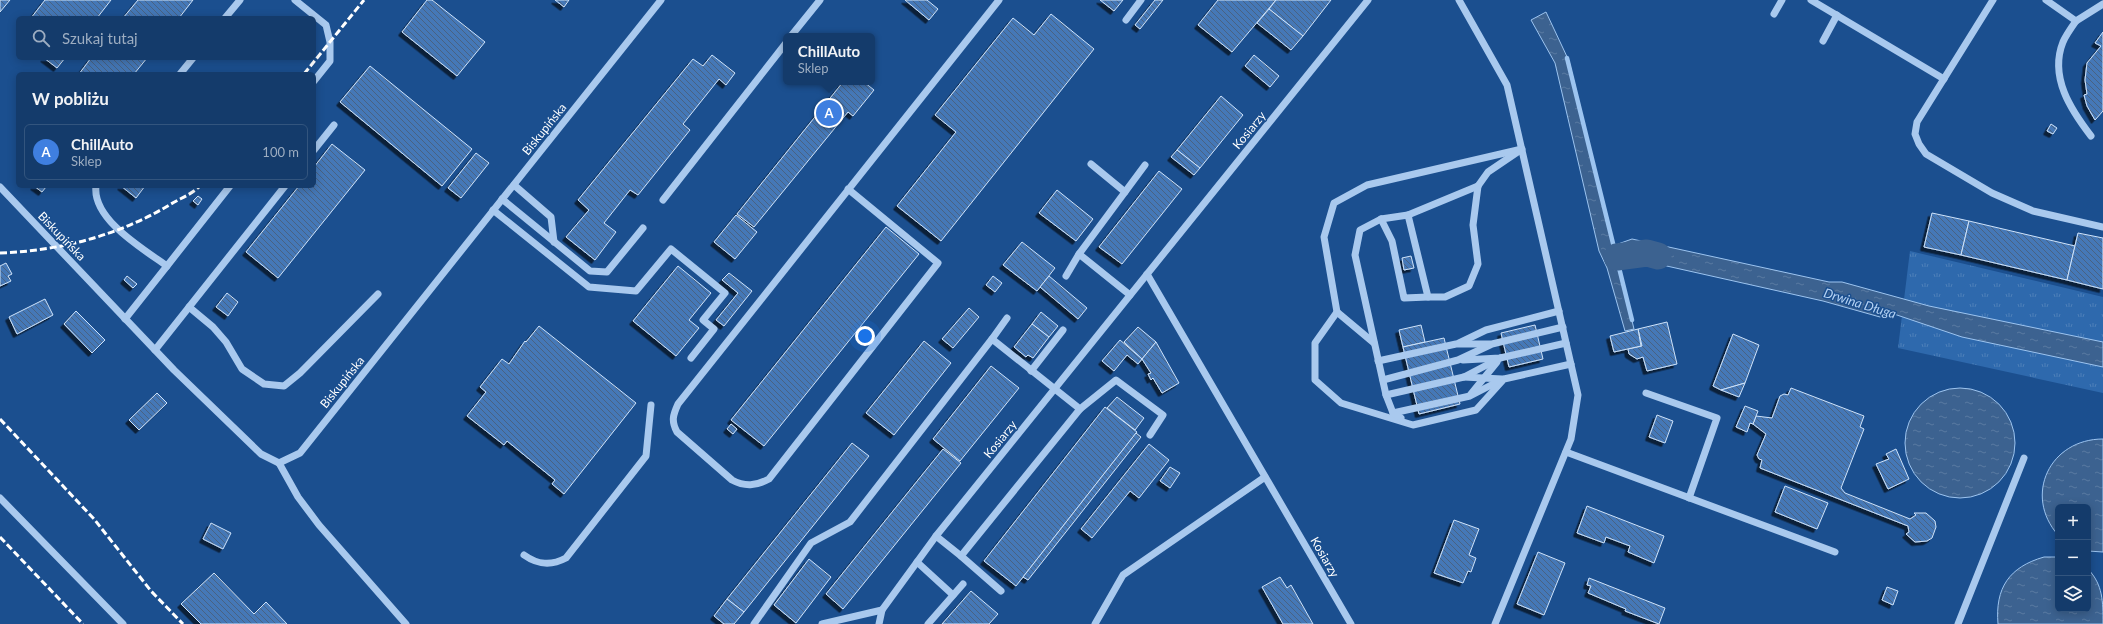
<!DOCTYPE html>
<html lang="pl">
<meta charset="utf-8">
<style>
:root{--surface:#143b6b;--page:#1d4271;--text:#f1f3f6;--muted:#9dadc1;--line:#33557e;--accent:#90b9f0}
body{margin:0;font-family:Lato,sans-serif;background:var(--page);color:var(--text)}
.controls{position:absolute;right:12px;bottom:12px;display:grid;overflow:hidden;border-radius:6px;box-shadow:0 2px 10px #0003}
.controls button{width:36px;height:36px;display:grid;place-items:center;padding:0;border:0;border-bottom:1px solid var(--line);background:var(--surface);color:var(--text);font:20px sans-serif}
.you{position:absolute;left:865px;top:336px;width:14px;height:14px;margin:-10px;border:3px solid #fff;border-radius:50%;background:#1a73e8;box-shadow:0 0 0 6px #1a73e833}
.badge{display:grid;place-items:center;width:26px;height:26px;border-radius:50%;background:var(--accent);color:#fff;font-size:13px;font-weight:700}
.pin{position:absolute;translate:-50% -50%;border:2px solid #fff;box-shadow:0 1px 4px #0006}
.popup{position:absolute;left:783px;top:33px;width:92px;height:52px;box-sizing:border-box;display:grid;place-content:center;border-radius:6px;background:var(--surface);filter:drop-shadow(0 1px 3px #0005);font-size:13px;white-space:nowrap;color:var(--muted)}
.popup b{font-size:15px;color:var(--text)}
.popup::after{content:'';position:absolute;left:50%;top:100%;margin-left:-8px;border:8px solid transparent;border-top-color:var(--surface)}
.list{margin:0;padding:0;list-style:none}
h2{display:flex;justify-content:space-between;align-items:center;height:52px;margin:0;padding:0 16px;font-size:17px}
h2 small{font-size:13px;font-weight:400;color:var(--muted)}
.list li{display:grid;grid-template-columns:26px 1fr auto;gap:12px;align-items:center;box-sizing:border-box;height:56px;margin:0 8px 8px;padding:0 8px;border:1px solid var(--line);border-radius:6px}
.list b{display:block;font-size:15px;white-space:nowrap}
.list p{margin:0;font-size:13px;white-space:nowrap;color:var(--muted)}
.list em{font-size:13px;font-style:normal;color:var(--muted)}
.icon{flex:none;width:22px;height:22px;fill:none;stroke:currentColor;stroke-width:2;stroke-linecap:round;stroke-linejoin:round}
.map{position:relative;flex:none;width:2103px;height:624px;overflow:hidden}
.search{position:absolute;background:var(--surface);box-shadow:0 2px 10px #0003;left:16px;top:16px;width:300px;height:44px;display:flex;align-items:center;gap:10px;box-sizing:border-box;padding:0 14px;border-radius:6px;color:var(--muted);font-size:15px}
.panel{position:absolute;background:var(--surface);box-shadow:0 2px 10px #0003;left:16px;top:72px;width:300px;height:116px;border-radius:6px}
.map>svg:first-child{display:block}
.grass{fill:url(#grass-tufts)}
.water{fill:url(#water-ripples);stroke:#9cc4f0}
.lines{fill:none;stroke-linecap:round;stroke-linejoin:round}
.stream{stroke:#9cc4f0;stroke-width:4.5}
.river{stroke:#3c6290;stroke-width:27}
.building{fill:url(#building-back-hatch);stroke:#cfe3fa;filter:url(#shadow)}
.minor{stroke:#a9c9ee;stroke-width:7}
.rail{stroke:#fff;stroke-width:3;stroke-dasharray:7 3;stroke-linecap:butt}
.labels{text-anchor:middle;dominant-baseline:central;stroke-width:3;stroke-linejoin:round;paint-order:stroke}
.street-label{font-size:12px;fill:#fff;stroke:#1b4f8f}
.water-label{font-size:13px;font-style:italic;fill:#b5d3f5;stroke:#1b4f8f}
</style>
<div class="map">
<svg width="2103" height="624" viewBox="0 0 2103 624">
<defs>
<pattern id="grass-tufts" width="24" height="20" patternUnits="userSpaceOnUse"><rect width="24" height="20" fill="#2e69ad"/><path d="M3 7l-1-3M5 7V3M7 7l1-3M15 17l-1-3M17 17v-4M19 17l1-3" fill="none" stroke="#4d80b9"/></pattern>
<pattern id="water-ripples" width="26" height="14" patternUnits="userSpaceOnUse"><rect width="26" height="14" fill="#3c6290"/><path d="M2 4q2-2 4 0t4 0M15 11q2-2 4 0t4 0" fill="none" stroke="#597aa1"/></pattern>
<pattern id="building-back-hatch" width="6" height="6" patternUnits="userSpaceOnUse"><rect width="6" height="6" fill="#4478b7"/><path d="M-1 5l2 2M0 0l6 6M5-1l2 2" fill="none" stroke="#486282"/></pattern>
<filter id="shadow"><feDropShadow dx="-3.5" dy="3.5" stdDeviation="0" flood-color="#0009"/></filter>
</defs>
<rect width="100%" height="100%" fill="#1b4f8f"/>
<polygon class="grass" points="1910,251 2103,297 2103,393 1898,348"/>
<g class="water">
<polygon points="1546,12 1569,61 1634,329 1625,331 1607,268 1599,251 1555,63 1531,20"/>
<polygon points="1632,239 1829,282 1842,282 1929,306 2103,342 2103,367 1962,337 1891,313 1880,317 1823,301 1622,256 1618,244"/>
<circle cx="1960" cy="443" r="55"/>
<path d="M2103,439V552L2088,551V507H2058V535C2023,495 2050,439 2103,439Z"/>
<path d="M2044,557H2058V609H2088V569C2103,585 2103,601 2103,624H1998C1995,588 2009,567 2044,557Z"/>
</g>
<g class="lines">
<polyline class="stream" points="1567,58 1632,320"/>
<polyline class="river" points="1617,257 1647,253 1658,256"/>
</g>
<g class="building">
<polygon points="0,0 10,0 0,12"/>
<polygon points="45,0 111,0 97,18 31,18"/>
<polygon points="138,0 193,0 179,18 123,18"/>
<polygon points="427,0 432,0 485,42 457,76 402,32"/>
<polygon points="555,0 569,0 564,7"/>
<polygon points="905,0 927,0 938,9 929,20"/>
<polygon points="1100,0 1123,0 1114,11"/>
<polygon points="1155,0 1163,0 1140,29 1135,25"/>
<polygon points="1218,0 1276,0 1232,52 1198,25"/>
<polygon points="1276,0 1331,0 1303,36 1269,9"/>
<polygon points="1269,9 1303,36 1291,50 1257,23"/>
<polygon points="1051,14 1094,49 941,241 897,206 956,132 935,115 1013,18 1034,35"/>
<polygon points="2103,32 2103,111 2095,120 2087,106 2084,95 2087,94 2085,80 2087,63 2101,46 2095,43"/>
<polygon points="712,55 735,73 726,85 719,79 683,124 690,130 638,195 630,190 604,223 616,232 595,260 566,237 589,210 578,200 693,59 703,66"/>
<polygon points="1254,55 1279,76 1270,87 1245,66"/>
<polygon points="44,58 65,58 57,68"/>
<polygon points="91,58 147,58 134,74 79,74"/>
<polygon points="370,66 472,149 442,186 340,102"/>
<polygon points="843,82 864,82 874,90 853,116 848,112 754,227 737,214"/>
<polygon points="1221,96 1243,115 1200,168 1177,150"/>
<polygon points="2051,124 2057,128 2053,134 2047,131"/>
<polygon points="332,144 365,170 278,278 246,252 299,186 314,186 314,167"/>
<polygon points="1177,150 1200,168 1194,175 1171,157"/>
<polygon points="476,153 489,163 461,198 448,188"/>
<polygon points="1159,171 1182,189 1122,264 1099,247"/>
<polygon points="34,186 45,186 46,187 42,192"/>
<polygon points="121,186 145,186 136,198"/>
<polygon points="1057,190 1093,219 1076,241 1039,213"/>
<polygon points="198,196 202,199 198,205 193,201"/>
<polygon points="1932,213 1969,221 1961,255 1924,247"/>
<polygon points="736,215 757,232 735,259 714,242"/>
<polygon points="1969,221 2075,246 2067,280 1961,255"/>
<polygon points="886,227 919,254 764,446 731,420"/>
<polygon points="2078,233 2103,238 2103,289 2067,280"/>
<polygon points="1022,242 1055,268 1037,291 1003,265"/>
<polygon points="1411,256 1414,268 1404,270 1402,258"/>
<polygon points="6,263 12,274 8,276 11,281 0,286 0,266"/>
<polygon points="678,266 711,293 689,320 699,328 676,356 633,321"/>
<polygon points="729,273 752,291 724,326 716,320 738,293 722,280"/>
<polygon points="127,276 137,284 133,288 124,280"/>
<polygon points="993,276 1002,283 995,292 986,285"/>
<polygon points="1049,276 1087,308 1078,319 1040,287"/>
<polygon points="227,293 238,302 228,316 216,307"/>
<polygon points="45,299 53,315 17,334 9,317"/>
<polygon points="969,308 979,317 953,348 942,339"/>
<polygon points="76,311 105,340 92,353 64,324"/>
<polygon points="1041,312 1058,326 1049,337 1032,324"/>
<polygon points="1667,322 1677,364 1647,371 1643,357 1637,359 1629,354 1628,349 1642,346 1638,329"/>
<polygon points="1032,324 1049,337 1033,358 1028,355 1026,357 1014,347"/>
<polygon points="1421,325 1425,342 1403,347 1399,330"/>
<polygon points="1535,325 1543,359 1509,367 1501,333"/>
<polygon points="539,326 636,403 564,494 552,484 555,480 507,441 504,445 467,416 486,392 480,387 502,359 509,364 525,341 526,342"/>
<polygon points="1138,327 1156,342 1142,359 1124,342"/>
<polygon points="1638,329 1641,346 1614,352 1610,336"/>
<polygon points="1733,334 1759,345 1745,383 1721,390 1713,386"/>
<polygon points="1444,338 1460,404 1419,414 1403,347"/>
<polygon points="1120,340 1142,359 1138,364 1127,355 1114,371 1102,361"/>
<polygon points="924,341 951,363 894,435 866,413"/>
<polygon points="1156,342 1179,383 1162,393 1153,378 1151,380 1148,374 1151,373 1142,359"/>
<polygon points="991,366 1019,388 960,461 933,439"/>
<polygon points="1745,383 1739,397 1721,390"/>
<polygon points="1791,388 1864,416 1860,427 1864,429 1841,488 1845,493 1910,519 1916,515 1914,513 1926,513 1935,521 1936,527 1932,538 1927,541 1915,542 1906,534 1909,532 1908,526 1760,468 1762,460 1759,459 1757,455 1766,434 1753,424 1756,416 1772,418 1780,396 1784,394 1788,395"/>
<polygon points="157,393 167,403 139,430 129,420"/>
<polygon points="1117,397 1144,418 1135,430 1107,408"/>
<polygon points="1745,406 1758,411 1753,424 1750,423 1747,432 1736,427"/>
<polygon points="1105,407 1137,432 1016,586 984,561"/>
<polygon points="1657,415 1673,421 1665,443 1649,437"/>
<polygon points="731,424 737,429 733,434 727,429"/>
<polygon points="1136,433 1141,437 1028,580 1023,577"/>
<polygon points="852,443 869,456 744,612 727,599"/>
<polygon points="1149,444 1169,460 1139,498 1130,491 1092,538 1081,529"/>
<polygon points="943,449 961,463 843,609 826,594"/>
<polygon points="1896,449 1909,479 1888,489 1876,464 1889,459 1886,454"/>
<polygon points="1170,467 1180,473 1170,488 1160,481"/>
<polygon points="1785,486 1828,503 1817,529 1775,512"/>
<polygon points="1587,506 1664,536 1654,563 1628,552 1630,546 1606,537 1604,543 1577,533"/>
<polygon points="1454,520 1479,529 1469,555 1476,558 1471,572 1468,571 1463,583 1434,573"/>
<polygon points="211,523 231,533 223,549 203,539"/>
<polygon points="1538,552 1565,563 1544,615 1517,604"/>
<polygon points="809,559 831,577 796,623 774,605"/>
<polygon points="214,573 254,614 266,602 287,624 201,624 181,604"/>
<polygon points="1280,577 1287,588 1291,585 1313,624 1283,624 1262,587"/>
<polygon points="1589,578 1665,608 1659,624 1625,611 1626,609 1588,593 1591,586 1587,585"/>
<polygon points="1887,587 1898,591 1893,605 1882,600"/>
<polygon points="971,591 998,614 989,624 942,624"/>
<polygon points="727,599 744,612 734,624 724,624 714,616"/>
</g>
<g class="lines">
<g class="minor">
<polyline points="295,0 326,25 330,42 330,61 314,81"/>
<polyline points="1459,0 1507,85 1578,395 1571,439 1495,624"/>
<polyline points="1811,0 1944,79"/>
<polyline points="1993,0 1917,122 1915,134 1919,144 1926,154 1992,193 2033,211 2103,227"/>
<polyline points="2046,0 2076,21 2103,4"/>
<polyline points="1774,14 1782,0"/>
<polyline points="225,18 240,0"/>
<polyline points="1126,20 1141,0"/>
<path d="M2076,21C2071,28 2066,35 2063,42C2049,77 2071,110 2091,136"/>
<polyline points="791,36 820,0"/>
<polyline points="1823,41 1837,15"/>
<polyline points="180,74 193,58"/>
<polyline points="1522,149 1367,185 1334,203 1324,237 1337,312 1315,343 1315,380 1341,403 1413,425 1476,410 1504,379 1571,364"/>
<polyline points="314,150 334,125"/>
<polyline points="1091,164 1125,192"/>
<polyline points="514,185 551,217 554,242"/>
<path d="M96,186C92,219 143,249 167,266L125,319"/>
<polyline points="0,187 174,370 261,454 279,463 300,453 661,0"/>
<path d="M848,189L938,263L769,479C756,486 745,487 732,480L677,432C671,421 673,415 678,404L999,0"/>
<polyline points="502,199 590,271 607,272 643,228"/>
<polyline points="663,200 786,43"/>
<polyline points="493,210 589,287 636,291 671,249 725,293 703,320 714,329 691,358"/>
<polyline points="1408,215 1478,186"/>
<polyline points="1381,219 1392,241 1404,298 1428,297"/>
<polyline points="167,266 230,186"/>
<polyline points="1147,274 1351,624"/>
<polyline points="1066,276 1079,254"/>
<polyline points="1130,295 1079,254 1145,165"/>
<polyline points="189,307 213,327 226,342 242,369 264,384 284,386 300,373 378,294"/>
<polyline points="1337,312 1374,343"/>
<polyline points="992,339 1007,318"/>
<polyline points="1459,343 1486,330 1559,311"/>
<polyline points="155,350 285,186"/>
<polyline points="1463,360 1500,358 1566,343"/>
<polyline points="1378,361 1456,344 1492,344 1563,327"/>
<polyline points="1031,371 1063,330"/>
<polyline points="1464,377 1502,379"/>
<polyline points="1383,380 1458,360 1490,345"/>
<polyline points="1646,393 1717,418 1689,498"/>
<polyline points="1471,394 1497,362"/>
<polyline points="1386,395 1464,377 1500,358"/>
<polyline points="1393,413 1470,396 1499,381"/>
<polyline points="1401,418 1393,413 1386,395 1355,255 1360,230 1381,219 1408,215 1428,297 1445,297 1469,286 1478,264 1473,225 1478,186 1488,172 1519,151"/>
<polyline points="1566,452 1835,552"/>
<polyline points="279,463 298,497 319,525 406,624"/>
<polyline points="0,498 123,624"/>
<polyline points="936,536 961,556"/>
<path d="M524,555C538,565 551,566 566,558L646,456L651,405"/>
<polyline points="917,562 953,595"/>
<polyline points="1001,591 961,556 1080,409"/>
<polyline points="754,624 811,543 850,522 992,339 1080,409 1116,380 1163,415 1150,435"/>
<polyline points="822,624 882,610"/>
<polyline points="879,624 882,610 936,536 1368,0"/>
<polyline points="928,624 963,584"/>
<polyline points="1095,624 1123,575 1265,477"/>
<polyline points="1958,624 2024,458"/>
</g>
<g class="rail">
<polyline points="304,74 364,0"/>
<path d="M0,253C60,251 120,235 171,204C181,198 192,194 200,186"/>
<polyline points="0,419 94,519 151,591 183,624"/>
<polyline points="0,537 83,624"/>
</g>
</g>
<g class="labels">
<g class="street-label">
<text transform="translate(544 129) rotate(-51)">Biskupińska</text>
<text transform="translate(1249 130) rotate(-51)">Kosiarzy</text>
<text transform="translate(62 236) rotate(46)">Biskupińska</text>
<text transform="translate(342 382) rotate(-51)">Biskupińska</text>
<text transform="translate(1000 439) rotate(-51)">Kosiarzy</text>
<text transform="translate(1325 557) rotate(60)">Kosiarzy</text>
</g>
<g class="water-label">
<text transform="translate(1860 303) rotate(17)">Drwina Długa</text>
</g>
</g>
</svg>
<div class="controls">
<button>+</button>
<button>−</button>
<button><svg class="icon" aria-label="layers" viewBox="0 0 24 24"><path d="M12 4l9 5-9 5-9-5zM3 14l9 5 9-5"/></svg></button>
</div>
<div class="you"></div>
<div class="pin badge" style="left:829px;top:113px;background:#3f7fe0">A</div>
<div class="popup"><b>ChillAuto</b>Sklep</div>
<div class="search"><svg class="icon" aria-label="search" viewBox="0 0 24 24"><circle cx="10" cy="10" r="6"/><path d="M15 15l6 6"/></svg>Szukaj tutaj</div>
<section class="panel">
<h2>W pobliżu<small></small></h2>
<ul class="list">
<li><span class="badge" style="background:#3f7fe0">A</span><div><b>ChillAuto</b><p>Sklep</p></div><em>100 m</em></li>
</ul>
</section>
</div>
